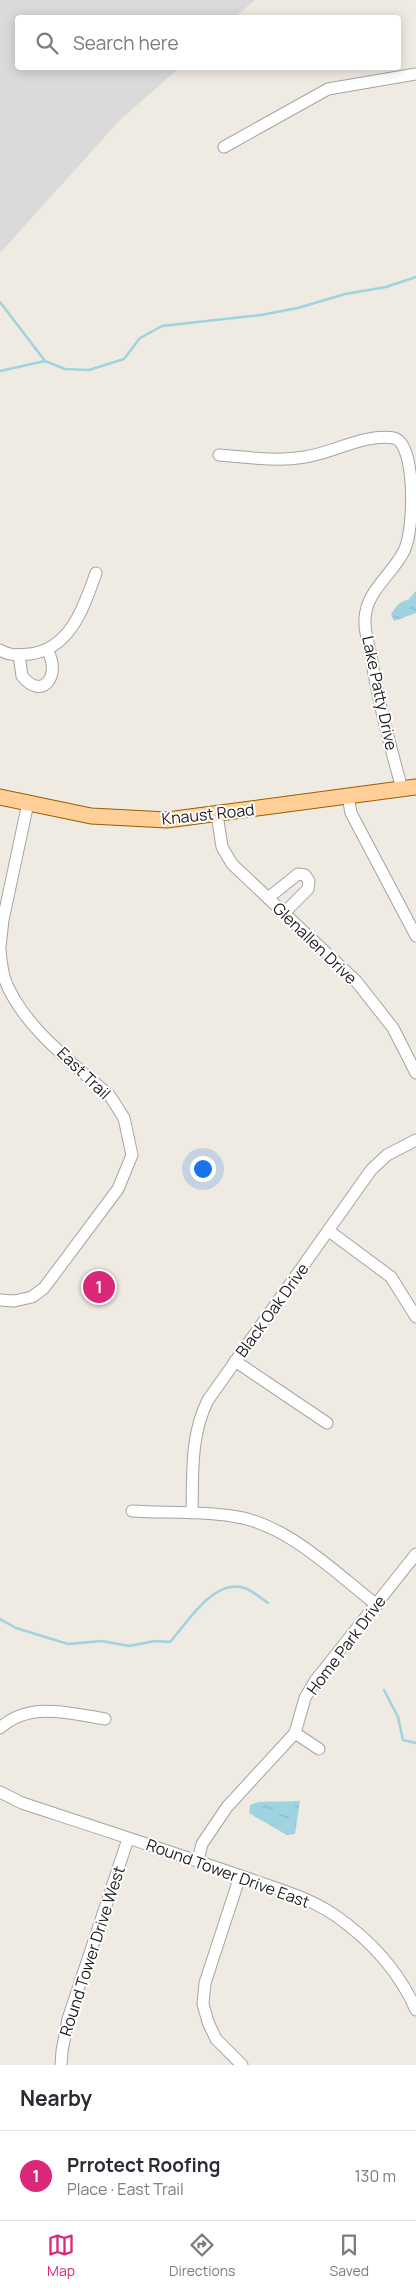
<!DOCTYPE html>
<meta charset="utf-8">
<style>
:root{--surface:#fff;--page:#f2f2f3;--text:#2b2b33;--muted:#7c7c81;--line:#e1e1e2;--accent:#db2777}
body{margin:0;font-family:Manrope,sans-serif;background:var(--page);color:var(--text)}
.you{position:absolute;left:202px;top:1168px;width:18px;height:18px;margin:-12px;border:4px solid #fff;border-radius:50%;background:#1a73e8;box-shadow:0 0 0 8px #1a73e833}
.badge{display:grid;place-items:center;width:32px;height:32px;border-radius:50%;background:var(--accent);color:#fff;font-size:16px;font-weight:700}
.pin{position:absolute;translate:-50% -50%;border:2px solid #fff;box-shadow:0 1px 5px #0006}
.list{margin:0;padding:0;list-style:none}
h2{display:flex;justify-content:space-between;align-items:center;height:65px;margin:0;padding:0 20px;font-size:21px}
h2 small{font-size:16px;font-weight:400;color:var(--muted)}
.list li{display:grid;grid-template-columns:32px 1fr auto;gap:15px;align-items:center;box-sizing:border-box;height:90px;padding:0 20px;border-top:1px solid var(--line)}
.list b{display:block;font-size:19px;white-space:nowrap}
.list p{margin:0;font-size:16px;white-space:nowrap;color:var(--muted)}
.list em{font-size:16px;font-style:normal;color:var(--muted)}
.icon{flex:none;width:28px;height:28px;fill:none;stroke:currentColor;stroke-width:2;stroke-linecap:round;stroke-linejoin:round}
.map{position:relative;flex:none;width:416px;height:2065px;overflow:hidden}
.search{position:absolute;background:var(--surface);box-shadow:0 2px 12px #0003;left:15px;right:15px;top:15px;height:55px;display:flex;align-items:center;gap:12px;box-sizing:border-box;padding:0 18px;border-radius:5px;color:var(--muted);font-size:19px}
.sheet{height:155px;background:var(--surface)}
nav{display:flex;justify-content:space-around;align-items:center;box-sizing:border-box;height:70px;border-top:1px solid var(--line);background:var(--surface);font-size:14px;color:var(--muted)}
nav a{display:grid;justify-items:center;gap:2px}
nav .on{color:var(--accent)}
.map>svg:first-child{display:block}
.residential{fill:#dbdada}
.water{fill:url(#water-ripples)}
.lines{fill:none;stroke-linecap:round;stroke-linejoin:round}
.stream{stroke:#9fd3e0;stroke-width:2.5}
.minor-casing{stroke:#a4a4a4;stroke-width:13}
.major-casing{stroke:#965f00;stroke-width:17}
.minor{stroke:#fff;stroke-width:11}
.major{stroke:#ffcf97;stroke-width:15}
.labels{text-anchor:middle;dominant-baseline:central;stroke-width:4;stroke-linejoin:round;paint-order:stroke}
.street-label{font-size:16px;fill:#1d1d1d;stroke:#fff}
</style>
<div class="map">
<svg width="416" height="2065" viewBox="0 0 416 2065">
<defs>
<pattern id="water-ripples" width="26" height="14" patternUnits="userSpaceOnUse" patternTransform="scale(1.25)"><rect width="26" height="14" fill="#9fd3e0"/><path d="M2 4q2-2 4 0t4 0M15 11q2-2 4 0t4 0" fill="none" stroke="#88b5c0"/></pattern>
</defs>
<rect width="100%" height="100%" fill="#efeae2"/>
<polygon class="residential" points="0,0 255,0 235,17 18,18 18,68 179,68 120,120 0,253"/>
<g class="water">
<path d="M416,591V613L394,621L391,614C396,607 399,601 408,600Z"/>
<polygon points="300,1801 295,1834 287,1835 249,1813 250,1805 258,1802"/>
</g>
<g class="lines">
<g class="stream">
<polyline points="0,302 45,361 65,369 89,370 124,359 140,338 162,326 261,315 298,308 345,294 386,287 416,277"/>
<polyline points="0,371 45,361"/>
<path d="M0,1619L16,1628L68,1644L102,1641L129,1646L155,1641L170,1642C187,1623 212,1581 241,1587C250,1588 260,1598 268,1603"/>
<polyline points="384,1690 398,1717 403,1740 416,1743"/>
</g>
<defs>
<g id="minor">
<polyline points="224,147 328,89 416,74"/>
<path d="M219,455C248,457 276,462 305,457C333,453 365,433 394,438C416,443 415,529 404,551C392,575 366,591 365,619C364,631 369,645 371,656C378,701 390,745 402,789"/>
<path d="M0,650C9,656 19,655 30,654C71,649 84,606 96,573"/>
<path d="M19,655L22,676C43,702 62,674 47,650"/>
<polyline points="348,796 351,813 416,936"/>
<polyline points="217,814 222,847 232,864 356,981 393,1028 416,1073"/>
<polyline points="268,898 298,874 305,875 309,881 308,889 284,913"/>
<polyline points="0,947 3,920 28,803"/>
<path d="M0,950C1,960 2,971 5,980C22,1026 75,1065 110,1096L124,1118L132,1155L118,1189L44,1288L32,1297L14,1301L0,1300"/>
<polyline points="329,1231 391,1277 416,1317"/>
<polyline points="235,1361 327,1423"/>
<path d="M132,1511C165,1513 199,1511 232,1516C287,1523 334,1572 377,1605"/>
<path d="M192,1513C193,1475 190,1435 208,1400L371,1170L387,1155L416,1140"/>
<path d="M0,1728C30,1701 69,1713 105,1719"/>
<polyline points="295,1733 319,1749"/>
<path d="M0,1792L22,1803C95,1827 169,1851 241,1876C274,1888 307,1896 336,1916C370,1940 399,1971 416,2010"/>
<polyline points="198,1860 202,1844 227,1807 295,1733 305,1698 315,1681 416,1554"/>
<polyline points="240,1876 205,1983 203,2004 208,2022 216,2039 242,2065"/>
<polyline points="61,2065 62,2051 68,2019 128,1839"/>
</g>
<polyline id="major" points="0,797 91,816 167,820 416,787"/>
</defs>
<use href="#minor" class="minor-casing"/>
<use href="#major" class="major-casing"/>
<use href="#minor" class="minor"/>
<use href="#major" class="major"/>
</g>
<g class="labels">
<g class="street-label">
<text transform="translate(380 693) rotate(78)">Lake Patty Drive</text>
<text transform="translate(208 814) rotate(-6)">Knaust Road</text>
<text transform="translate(315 943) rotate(44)">Glenallen Drive</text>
<text transform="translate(84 1073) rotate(44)">East Trail</text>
<text transform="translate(272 1310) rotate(-54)">Black Oak Drive</text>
<text transform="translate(346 1645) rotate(-53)">Home Park Drive</text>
<text transform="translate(228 1873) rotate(20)">Round Tower Drive East</text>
<text transform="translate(92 1951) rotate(-72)">Round Tower Drive West</text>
</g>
</g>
</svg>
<div class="you"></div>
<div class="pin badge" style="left:99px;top:1287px">1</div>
<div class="search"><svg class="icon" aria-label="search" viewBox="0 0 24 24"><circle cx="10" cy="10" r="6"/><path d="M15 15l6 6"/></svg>Search here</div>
</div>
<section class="sheet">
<h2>Nearby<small></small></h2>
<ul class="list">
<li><span class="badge">1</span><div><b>Prrotect Roofing</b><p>Place · East Trail</p></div><em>130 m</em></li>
</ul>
</section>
<nav>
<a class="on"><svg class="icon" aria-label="map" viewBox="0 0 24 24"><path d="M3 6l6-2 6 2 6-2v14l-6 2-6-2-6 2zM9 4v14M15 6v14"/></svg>Map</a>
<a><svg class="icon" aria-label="directions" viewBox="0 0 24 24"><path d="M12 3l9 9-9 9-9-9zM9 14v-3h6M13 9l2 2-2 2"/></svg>Directions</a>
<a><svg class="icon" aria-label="saved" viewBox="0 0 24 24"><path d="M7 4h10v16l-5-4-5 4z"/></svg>Saved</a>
</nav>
